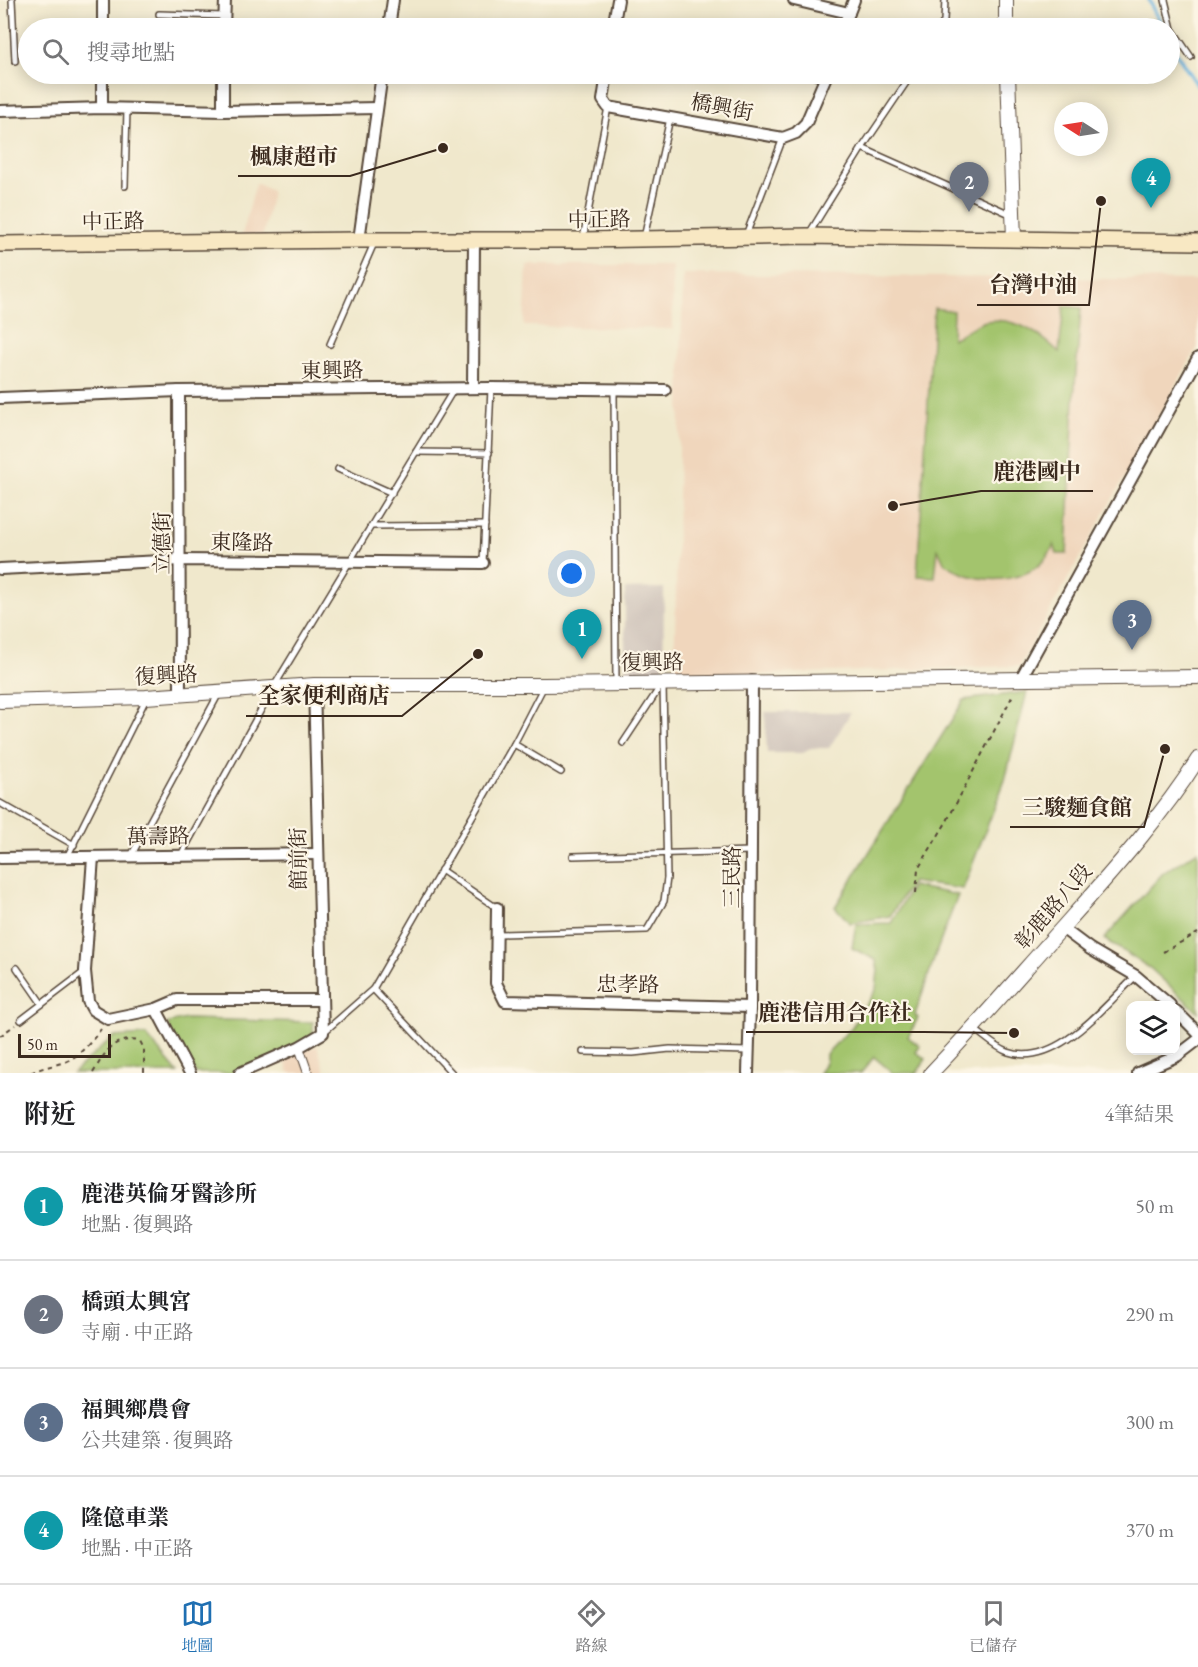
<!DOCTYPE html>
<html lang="zh-TW">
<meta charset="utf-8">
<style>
:root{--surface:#fff;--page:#f6f6f6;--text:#202124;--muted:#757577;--line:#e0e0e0;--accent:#1f6fb2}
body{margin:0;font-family:"EB Garamond","Noto Serif TC",serif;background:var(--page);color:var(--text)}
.controls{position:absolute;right:18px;bottom:18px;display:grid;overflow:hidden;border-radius:12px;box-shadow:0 3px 15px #0003}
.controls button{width:54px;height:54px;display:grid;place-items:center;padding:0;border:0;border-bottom:2px solid var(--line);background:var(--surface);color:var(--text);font:30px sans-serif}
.compass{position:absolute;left:1054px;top:102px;width:54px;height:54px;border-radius:50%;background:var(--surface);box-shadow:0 3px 15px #0003;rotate:282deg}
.scale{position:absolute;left:18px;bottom:15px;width:93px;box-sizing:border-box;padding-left:6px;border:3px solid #3b2a1e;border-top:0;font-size:16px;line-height:21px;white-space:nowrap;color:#3b2a1e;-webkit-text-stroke:4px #fcf5e5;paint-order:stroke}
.you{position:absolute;left:572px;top:574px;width:21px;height:21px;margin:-15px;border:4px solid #fff;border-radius:50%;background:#1a73e8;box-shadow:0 0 0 9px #1a73e833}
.badge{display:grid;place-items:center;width:39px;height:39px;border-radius:50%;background:var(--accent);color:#fff;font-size:20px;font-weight:700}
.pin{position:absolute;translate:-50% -50px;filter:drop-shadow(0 2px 3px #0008)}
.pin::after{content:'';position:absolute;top:32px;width:21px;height:18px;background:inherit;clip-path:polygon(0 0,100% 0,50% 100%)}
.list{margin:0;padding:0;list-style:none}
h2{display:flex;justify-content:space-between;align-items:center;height:78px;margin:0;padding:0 24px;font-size:26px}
h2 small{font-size:20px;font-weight:400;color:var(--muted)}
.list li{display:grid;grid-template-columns:39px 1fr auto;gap:18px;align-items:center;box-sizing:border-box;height:108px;padding:0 24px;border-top:2px solid var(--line)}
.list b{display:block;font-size:22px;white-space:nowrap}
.list p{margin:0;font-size:20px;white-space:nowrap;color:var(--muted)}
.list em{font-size:20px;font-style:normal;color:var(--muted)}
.icon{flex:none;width:33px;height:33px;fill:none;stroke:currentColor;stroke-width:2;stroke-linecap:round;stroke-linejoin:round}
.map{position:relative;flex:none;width:1198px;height:1073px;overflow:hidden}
.search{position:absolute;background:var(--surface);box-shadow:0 3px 15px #0003;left:18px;right:18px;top:18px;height:66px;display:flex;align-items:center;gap:15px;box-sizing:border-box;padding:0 21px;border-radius:33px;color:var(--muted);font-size:22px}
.sheet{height:510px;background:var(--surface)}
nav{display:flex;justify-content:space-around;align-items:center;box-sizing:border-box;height:84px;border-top:2px solid var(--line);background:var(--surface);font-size:16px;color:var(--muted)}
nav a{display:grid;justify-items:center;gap:3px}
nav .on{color:var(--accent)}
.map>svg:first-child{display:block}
.built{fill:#f0d6bc}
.industrial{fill:#cec2b9}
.green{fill:#a3c46d;stroke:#6f7746;stroke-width:1.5}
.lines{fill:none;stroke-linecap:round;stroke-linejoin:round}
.stream{stroke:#66b4e0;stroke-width:4}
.service-casing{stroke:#564638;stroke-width:8}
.pedestrian-casing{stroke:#564638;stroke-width:10}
.minor-casing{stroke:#564638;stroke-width:14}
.tertiary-casing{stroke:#564638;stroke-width:16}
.secondary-casing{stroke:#564638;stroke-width:18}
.path{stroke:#564638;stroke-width:2;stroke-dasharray:4.5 4.5;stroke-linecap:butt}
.service{stroke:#fff;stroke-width:5}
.pedestrian{stroke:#fff;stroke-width:8}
.minor{stroke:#fff;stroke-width:10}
.tertiary{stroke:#fff;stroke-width:14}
.secondary{stroke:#f8e8c3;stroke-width:15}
.labels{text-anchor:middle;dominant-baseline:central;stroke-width:4.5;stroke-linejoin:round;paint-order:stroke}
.street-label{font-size:21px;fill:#3b2a1e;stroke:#fcf5e5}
.leader{fill:none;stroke:#3b2a1e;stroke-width:2}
.callout-dot{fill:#3b2a1e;stroke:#fcf5e5;stroke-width:2}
.callout-label{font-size:22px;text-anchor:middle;font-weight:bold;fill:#3b2a1e;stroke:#fcf5e5;stroke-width:4.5;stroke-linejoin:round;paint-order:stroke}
</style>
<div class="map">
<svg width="1198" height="1073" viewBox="0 0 1198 1073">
<rect width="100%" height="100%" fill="#fcf5e5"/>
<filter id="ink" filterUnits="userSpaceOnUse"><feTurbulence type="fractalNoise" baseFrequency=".0167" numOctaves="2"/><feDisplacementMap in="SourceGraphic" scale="12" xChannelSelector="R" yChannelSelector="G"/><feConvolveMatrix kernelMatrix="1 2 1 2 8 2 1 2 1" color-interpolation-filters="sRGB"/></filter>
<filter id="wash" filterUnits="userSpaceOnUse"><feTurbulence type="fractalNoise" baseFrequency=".008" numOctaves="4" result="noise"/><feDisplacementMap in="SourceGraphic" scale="24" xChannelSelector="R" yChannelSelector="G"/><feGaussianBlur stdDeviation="1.35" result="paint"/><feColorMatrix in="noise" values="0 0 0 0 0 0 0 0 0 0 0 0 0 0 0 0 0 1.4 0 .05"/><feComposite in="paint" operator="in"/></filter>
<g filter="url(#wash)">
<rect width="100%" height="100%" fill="#f0e8cc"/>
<g class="built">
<polygon points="256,183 272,191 263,235 242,235"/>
<polygon points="527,265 672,265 673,329 524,326"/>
<polygon points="683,274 1198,280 1198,346 1019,666 674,677"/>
<polygon points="317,1046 326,1073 289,1073 284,1058"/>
</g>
<g class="industrial">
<polygon points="664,588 663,683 625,677 625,589"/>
<polygon points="765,712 851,712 829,748 812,748 803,753 767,753"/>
</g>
<g class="green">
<path d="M1064,306L1081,308L1074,398L1067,554H1057L1054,544C1040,580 993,587 960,572C955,569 948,566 944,562C942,558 940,553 938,549L935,577L917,576L934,308L953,311L952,339C962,334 975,324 986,321C1015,316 1040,334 1059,352Z"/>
<polygon points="1027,692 1005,780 963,889 912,882 890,916 850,923 835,907 964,700"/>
<polygon points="1198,851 1198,1012 1150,968 1104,939 1163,873"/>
<polygon points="912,886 958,895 936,953 915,1015 918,1018 908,1037 920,1046 916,1052 926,1059 917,1073 893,1073 874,1057 861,1073 819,1073 826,1061 826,1054 852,1027 876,989 878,970 876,960 852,948 856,924 891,923"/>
<polygon points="186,1019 313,1022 313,1036 273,1058 230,1073 196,1073 169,1030 168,1023"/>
<polygon points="146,1035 178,1073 73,1073 113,1037"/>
</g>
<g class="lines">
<g class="stream">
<polyline points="1149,0 1163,28"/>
<polyline points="1170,43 1198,86"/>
</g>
</g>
</g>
<g filter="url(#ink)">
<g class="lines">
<defs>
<g id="service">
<polyline points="12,0 15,61"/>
<polyline points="1165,0 1172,29 1191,57"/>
<polyline points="159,14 224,16"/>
<polyline points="940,28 944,21 945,0"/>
<polyline points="808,74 824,80"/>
<polyline points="862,148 1010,214"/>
<polyline points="125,186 127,109"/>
<polyline points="810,232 862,148 912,74"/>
<polyline points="746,235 783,138"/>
<polyline points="644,238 670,118"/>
<polyline points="583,239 608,107"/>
<polyline points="330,344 375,241"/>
<polyline points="614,390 616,682"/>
<polyline points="416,452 489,453"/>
<polyline points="338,469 392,493"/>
<polyline points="372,526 485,525"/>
<polyline points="483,563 491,388"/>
<polyline points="623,743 660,687"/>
<polyline points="514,744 561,772"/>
<polyline points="0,803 74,845"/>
<polyline points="181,855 273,688 454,389"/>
<polyline points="131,856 218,695"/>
<polyline points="573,856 751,851"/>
<polyline points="67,857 146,699"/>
<polyline points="441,870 497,908"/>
<polyline points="497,934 647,930 664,901 667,878 663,686"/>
<polyline points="17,968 42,1004"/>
<polyline points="373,989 452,1073"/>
<polyline points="21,1020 84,972"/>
<path d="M974,1029C984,1036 996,1048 1008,1052C1056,1069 1105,1005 1136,976"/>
<polyline points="324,1032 373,989 514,744 544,686"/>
<polyline points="583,1052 633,1053 670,1049 748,1051"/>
</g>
<polyline id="pedestrian" points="299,1047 308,1073"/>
<g id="minor">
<polyline points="794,0 849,13"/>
<polyline points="103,28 103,0"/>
<polyline points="224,28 225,0"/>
<polyline points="389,28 393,0"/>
<polyline points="613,28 618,0"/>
<polyline points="843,28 854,0"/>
<polyline points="607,74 603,100 608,107 783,138 796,133 806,123 827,74"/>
<polyline points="102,108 102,74"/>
<polyline points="0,111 102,108 223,111 377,108"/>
<polyline points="223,111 223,74"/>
<polyline points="359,240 382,74"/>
<polyline points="473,388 474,240"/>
<polyline points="179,391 180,695"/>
<polyline points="0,398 179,391 491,388 665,390"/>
<polyline points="0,569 181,560 483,563"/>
<polyline points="1020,680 1198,358"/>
<polyline points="93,857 85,971 88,1001 93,1010 108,1019 156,1009 177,1000 322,1000"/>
<polyline points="0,858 317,854"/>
<polyline points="497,908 496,983 505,1001 750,1007"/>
<polyline points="1062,928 1090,949 1136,976 1170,1005"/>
<polyline points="156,1009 190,1073"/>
<polyline points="1176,1011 1198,1033"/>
<polyline points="240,1073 299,1047 323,1033 314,685"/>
<polyline points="748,1073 750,1007 752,681"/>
<polyline points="1138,1073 1177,1056 1198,1040"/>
</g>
<g id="tertiary">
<polyline points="1006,0 1006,28"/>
<polyline points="1008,74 1014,239"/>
<polyline points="0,701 146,697 314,685 544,685 1198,677"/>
<path d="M931,1073C977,1025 1019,976 1063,927C1110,874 1160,819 1198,759"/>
</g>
<polyline id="secondary" points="0,244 359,240 582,240 807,236 1198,242"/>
</defs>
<use href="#service" class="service-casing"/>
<use href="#pedestrian" class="pedestrian-casing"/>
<use href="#minor" class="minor-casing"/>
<use href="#tertiary" class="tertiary-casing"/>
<use href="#secondary" class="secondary-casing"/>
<g class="path">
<polyline points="916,893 918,869 947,821 1014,693"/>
<polyline points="1163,952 1198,933"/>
<polyline points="0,1036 15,1025"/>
<path d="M31,1073C42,1067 53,1066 65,1062C80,1056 91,1042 101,1029"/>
<path d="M93,1073C105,1053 112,1036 140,1041L144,1049V1073"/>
</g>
<use href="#service" class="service"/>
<use href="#pedestrian" class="pedestrian"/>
<use href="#minor" class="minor"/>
<use href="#tertiary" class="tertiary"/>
<use href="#secondary" class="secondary"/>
</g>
</g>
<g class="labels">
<g class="street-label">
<text transform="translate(722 107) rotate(11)">橋興街</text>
<text transform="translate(599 219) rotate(-1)">中正路</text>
<text transform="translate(113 221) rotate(-1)">中正路</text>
<text transform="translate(332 370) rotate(-1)">東興路</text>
<text transform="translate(242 542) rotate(1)">東隆路</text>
<text transform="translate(161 543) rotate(-90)">立德街</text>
<text transform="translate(652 662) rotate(-1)">復興路</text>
<text transform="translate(166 675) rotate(-3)">復興路</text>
<text transform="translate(158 836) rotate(-1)">萬壽路</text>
<text transform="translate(298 859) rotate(-91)">館前街</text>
<text transform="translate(731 877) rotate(-90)">三民路</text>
<text transform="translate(1053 906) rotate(-49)">彰鹿路八段</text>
<text transform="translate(628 984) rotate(1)">忠孝路</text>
</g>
</g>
<path class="leader" d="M443 148L350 176H238M1101 201L1089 305H977M893 506L981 491H1093M478 654L402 716H246M1165 749L1144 827H1010M1014 1033L924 1032H746"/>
<g class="callout-dot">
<circle cx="443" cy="148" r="6"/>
<circle cx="1101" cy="201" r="6"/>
<circle cx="893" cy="506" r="6"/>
<circle cx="478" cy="654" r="6"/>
<circle cx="1165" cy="749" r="6"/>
<circle cx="1014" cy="1033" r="6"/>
</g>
<g class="callout-label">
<text x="294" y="164">楓康超市</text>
<text x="1033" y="292">台灣中油</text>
<text x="1037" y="479">鹿港國中</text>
<text x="324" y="703">全家便利商店</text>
<text x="1077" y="815">三駿麵食館</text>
<text x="835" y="1020">鹿港信用合作社</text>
</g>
</svg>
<div class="controls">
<button><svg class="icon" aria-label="layers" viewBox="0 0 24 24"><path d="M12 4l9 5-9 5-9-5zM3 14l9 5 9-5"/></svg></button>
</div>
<svg class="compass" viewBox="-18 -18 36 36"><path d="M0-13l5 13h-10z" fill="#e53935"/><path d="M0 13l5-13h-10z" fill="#757577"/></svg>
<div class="scale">50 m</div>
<div class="you"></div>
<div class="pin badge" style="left:582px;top:659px;background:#0f9aa8">1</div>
<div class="pin badge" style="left:969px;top:212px;background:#6b7280">2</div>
<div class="pin badge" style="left:1132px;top:650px;background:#5c6f8a">3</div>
<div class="pin badge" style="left:1151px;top:208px;background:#0f9aa8">4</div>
<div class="search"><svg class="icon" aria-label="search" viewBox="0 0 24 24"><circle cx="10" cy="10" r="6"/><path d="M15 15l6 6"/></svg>搜尋地點</div>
</div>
<section class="sheet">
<h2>附近<small>4筆結果</small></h2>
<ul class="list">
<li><span class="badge" style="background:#0f9aa8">1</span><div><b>鹿港英倫牙醫診所</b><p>地點 · 復興路</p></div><em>50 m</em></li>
<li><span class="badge" style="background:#6b7280">2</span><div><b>橋頭太興宮</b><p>寺廟 · 中正路</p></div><em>290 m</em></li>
<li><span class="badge" style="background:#5c6f8a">3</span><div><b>福興鄉農會</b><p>公共建築 · 復興路</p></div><em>300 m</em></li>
<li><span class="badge" style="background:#0f9aa8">4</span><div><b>隆億車業</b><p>地點 · 中正路</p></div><em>370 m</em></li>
</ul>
</section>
<nav>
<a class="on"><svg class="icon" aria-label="map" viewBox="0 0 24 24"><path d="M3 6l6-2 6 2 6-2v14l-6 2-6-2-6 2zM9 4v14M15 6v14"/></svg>地圖</a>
<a><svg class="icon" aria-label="directions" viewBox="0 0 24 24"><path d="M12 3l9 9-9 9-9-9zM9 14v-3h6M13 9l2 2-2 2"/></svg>路線</a>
<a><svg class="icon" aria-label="saved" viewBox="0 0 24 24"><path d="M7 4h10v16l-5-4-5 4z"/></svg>已儲存</a>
</nav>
